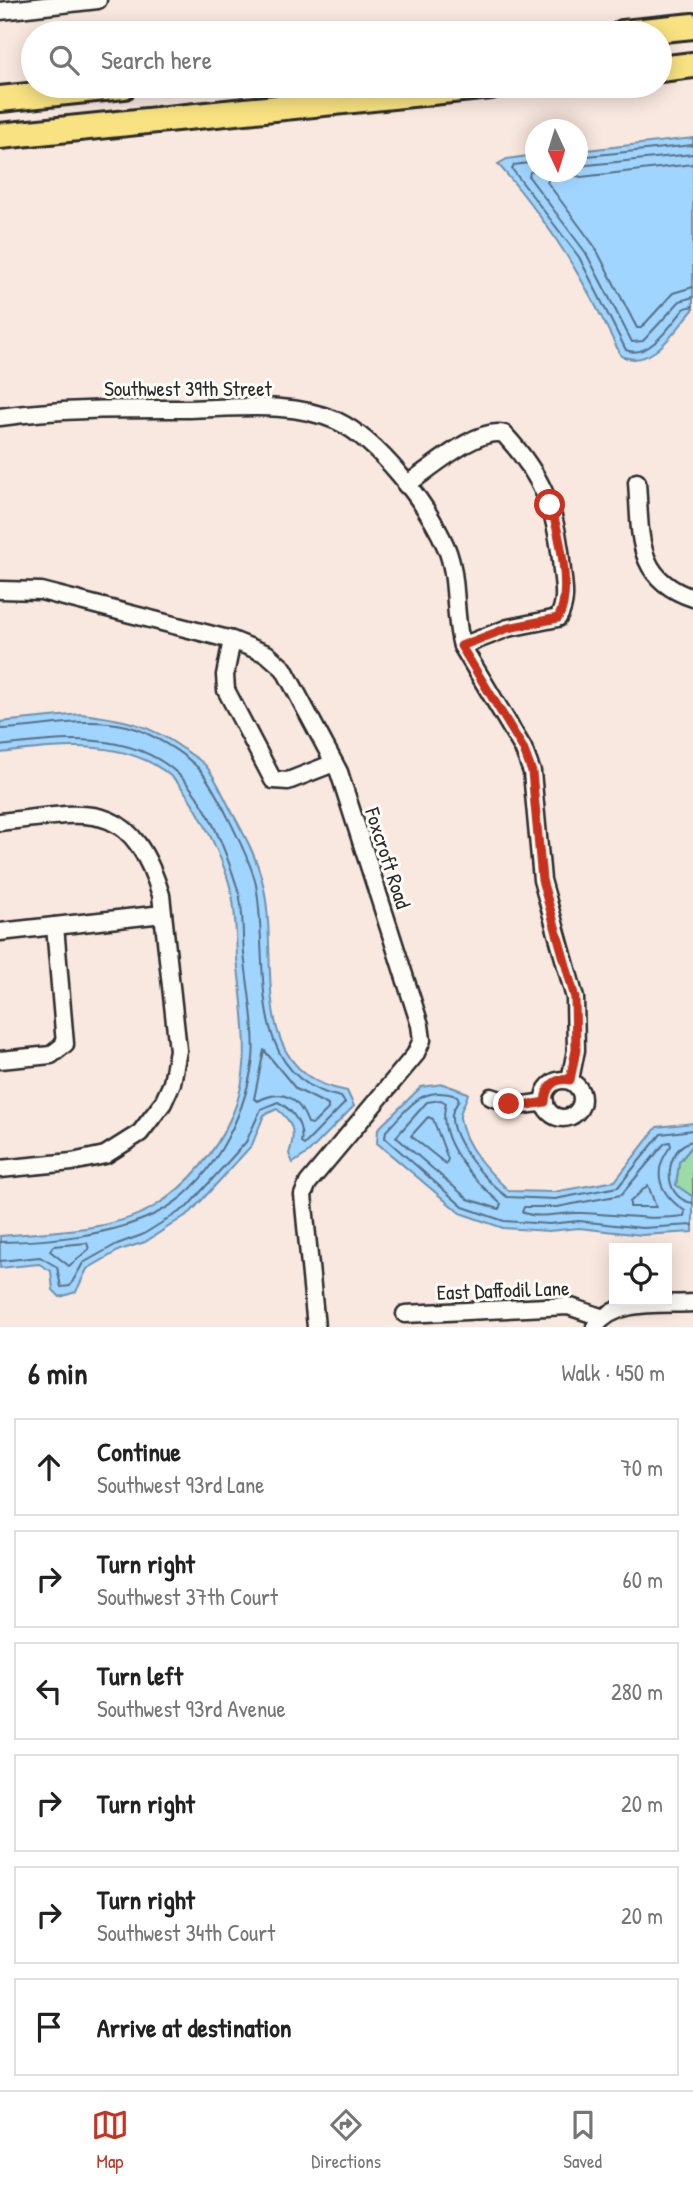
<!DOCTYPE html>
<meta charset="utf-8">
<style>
:root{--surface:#fff;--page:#f6f6f6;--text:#222;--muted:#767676;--line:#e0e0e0;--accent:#c8321e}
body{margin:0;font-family:"Patrick Hand",sans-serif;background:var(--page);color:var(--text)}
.controls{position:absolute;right:21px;bottom:21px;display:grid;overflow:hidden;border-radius:0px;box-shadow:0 4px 18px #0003}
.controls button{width:63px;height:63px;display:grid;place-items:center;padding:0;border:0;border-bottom:2px solid var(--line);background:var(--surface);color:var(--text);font:35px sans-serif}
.compass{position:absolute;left:525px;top:119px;width:63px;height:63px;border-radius:50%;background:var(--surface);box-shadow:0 4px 18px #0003;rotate:176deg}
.stop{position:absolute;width:21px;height:21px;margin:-16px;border:5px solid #c8321e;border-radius:50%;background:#fff}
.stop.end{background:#c8321e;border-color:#fff;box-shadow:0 2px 7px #0008}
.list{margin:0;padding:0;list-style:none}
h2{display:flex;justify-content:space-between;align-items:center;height:91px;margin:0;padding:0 28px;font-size:30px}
h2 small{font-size:23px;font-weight:400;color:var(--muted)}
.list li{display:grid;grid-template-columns:46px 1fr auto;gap:21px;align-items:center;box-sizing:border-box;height:98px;margin:0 14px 14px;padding:0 14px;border:2px solid var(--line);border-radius:0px}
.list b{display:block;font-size:26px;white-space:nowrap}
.list p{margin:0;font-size:23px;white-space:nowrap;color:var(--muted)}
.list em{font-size:23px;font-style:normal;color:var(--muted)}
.icon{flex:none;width:38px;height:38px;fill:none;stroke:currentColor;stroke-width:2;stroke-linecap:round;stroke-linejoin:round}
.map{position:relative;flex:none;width:693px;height:1327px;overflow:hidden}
.search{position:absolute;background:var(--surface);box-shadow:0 4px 18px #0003;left:21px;right:21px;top:21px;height:77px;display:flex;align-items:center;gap:18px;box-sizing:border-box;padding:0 24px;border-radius:38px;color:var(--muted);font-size:26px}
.sheet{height:763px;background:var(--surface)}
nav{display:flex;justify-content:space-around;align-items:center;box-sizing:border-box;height:98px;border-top:2px solid var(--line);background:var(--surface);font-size:19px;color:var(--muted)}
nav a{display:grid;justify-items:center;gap:4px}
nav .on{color:var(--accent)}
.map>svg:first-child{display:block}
.green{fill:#9bdba5;stroke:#638368;stroke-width:2}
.water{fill:#a0d5ff;stroke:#7191aa;stroke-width:2}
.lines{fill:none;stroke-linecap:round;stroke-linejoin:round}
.shore{stroke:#5a6f80;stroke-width:2}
.minor-casing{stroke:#2b2b2b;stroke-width:21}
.highway-casing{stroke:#2b2b2b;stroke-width:30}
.minor{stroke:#fdfcf7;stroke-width:16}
.highway{stroke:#f8e281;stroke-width:24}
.route{stroke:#c8321e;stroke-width:9}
.labels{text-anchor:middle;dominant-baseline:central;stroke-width:6;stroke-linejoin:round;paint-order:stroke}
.street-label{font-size:21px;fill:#2b2b2b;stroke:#fdfcf7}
</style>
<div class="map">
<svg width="693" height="1327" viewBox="0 0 693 1327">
<rect width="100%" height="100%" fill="#f9e8df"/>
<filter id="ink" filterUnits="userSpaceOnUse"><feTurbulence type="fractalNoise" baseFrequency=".0143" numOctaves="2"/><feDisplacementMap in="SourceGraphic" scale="14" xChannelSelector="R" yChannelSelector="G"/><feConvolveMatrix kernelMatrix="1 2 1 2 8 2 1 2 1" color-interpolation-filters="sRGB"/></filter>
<g filter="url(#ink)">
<polygon class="green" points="693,1145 693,1197 676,1186 679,1162"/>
<g class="water">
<path d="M693,138V310C675,330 652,370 621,356C585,281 553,227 498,164L507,159L535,155L536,172H578V151Z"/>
<path d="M81,714C124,719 149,724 185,750C191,755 201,760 206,766C217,779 224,798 232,812C244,834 256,856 262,880C282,953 242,1074 347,1091L354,1106L308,1153L293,1163L289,1154C296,1132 294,1123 277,1109L264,1115L252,1145L191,1212L145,1242L120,1250L87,1269L76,1292L60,1297L53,1290L51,1271L39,1264L0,1268V1236C47,1231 113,1232 155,1206C189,1185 216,1152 232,1115C254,1066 242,1009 237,958C236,938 236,916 232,895C226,864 196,800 173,778C126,736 56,747 0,753V722Z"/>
<path d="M443,1084L468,1093C467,1101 459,1111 460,1118C464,1147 489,1172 509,1191L554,1192L615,1181L657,1127L693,1123V1145L679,1162L676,1185L693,1197V1232L642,1235L579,1228L549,1231L503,1228L460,1213L377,1143L378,1129L421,1087Z"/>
</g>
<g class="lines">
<g class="shore">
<polyline points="578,157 693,145"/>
<path d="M536,162L514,165L512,169L579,257L626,350C649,360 672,323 685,308L693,306"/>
<polyline points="578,166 693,154"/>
<polyline points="536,171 530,172 529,177 586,253 632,342 643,341 680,301 693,297"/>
<polyline points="555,172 547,182 595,247 637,328 641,328 673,293 693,287"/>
<polyline points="563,172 581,177 693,164"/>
<path d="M0,729C43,728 84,716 127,726C148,731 186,754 200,770C215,787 252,863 256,885C270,959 242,1078 341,1097L345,1103L304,1145L301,1143C304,1125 293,1110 278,1102L261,1109L246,1142L187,1207L142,1235L117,1244L83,1263L70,1286L61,1287L57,1267L40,1257L0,1261"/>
<path d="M0,746C58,739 130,730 177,773C208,802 226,851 238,890C244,909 242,933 244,953C247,983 256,1031 253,1059C245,1117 210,1188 155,1214C109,1236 51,1241 0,1242"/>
<path d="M264,1050L296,1089L328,1105V1109L313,1124L308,1123C298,1097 283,1088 258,1101L254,1099Z"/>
<path d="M441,1100L446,1103C435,1141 475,1181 501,1204L499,1209L468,1199L396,1137L427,1102Z"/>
<polygon points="428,1117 433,1119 448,1159 446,1164 411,1136"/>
<path d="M693,1130L661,1134L618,1187L555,1199L507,1197C488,1183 450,1141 452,1115C452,1110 457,1104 459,1100L457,1096C421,1084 409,1108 386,1131L385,1138L463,1207L504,1221L549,1224L579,1221L642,1228L693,1225"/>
<path d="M693,1141C666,1145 658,1198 693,1203"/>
<path d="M670,1142L671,1146C650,1173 660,1194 685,1211L684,1216C648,1221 616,1214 581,1213C561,1212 539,1220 522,1212L524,1207H557L621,1195L665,1143Z"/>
<polygon points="648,1185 656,1207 630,1207 630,1202"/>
<polygon points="87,1243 89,1249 69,1266 50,1251 53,1246"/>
</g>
<defs>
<g id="minor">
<polyline points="0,11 98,0"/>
<path d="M0,417C63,408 126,409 190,409C237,408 293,401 337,421C379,441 428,505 446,547C459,578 453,614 462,646L523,748L532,772L542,880L575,998L576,1050L570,1080"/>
<path d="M637,482C641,534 634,579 693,598"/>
<path d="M406,485C429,470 478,426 504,434C543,476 558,514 562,571C564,587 567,603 558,618L508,628L462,646"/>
<polyline points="0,590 41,591 232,640 267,654 284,669 339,772 420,1025 422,1040 415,1055 308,1183 303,1195 316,1327"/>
<polyline points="232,640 225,675 226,690 273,780 288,781 334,763"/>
<path d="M0,822C86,813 130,795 161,895L178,1050L172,1083L163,1103L140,1133L105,1155L72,1162L0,1169"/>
<polyline points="0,932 163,914"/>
<polyline points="0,1060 51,1055 65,1044 55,926"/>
<circle cx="563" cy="1099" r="19"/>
<polyline points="491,1097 517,1106 545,1102"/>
<polyline points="405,1314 568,1306 601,1317"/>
<path d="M595,1327C615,1298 661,1305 693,1303"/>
</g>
<g id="highway">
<polyline points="623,33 693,26"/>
<polyline points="660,69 693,65"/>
<polyline points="0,99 124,86"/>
<polyline points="0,136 491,86"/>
</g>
</defs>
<use href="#minor" class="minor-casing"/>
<use href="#highway" class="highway-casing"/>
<use href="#minor" class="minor"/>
<use href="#highway" class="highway"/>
</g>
</g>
<g class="lines" filter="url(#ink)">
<path class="route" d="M509,1104L517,1107L545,1102C546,1087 554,1077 570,1080L576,1050L575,998L542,880L532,772L523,748L461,646L508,628L558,618C573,593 559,531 550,505"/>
</g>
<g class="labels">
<g class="street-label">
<text x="188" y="388">Southwest 39th Street</text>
<text transform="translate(388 858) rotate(72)">Foxcroft Road</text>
<text transform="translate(503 1290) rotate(-2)">East Daffodil Lane</text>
</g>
</g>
</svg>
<div class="controls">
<button><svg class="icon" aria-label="locate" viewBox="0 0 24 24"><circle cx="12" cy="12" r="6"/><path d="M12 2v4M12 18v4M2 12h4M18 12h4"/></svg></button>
</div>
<svg class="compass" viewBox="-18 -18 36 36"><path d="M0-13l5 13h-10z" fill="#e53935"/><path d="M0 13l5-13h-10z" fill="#767676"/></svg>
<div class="stop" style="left:550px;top:505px"></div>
<div class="stop end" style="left:509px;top:1104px"></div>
<div class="search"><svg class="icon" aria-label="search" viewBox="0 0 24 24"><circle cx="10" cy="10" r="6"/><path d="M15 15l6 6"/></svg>Search here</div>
</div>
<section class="sheet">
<h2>6 min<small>Walk · 450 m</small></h2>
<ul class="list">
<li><svg class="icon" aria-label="ahead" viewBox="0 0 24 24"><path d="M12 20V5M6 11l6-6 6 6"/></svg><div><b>Continue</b><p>Southwest 93rd Lane</p></div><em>70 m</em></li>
<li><svg class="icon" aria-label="right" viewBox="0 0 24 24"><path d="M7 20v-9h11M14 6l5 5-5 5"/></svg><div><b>Turn right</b><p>Southwest 37th Court</p></div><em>60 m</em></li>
<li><svg class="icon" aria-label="left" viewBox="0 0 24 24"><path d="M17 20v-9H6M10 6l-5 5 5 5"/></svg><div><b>Turn left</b><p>Southwest 93rd Avenue</p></div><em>280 m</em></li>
<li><svg class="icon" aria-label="right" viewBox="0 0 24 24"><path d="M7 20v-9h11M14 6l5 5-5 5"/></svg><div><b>Turn right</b></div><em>20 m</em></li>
<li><svg class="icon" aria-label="right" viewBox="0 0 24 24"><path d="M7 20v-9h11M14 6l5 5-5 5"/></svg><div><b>Turn right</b><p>Southwest 34th Court</p></div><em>20 m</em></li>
<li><svg class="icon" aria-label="arrive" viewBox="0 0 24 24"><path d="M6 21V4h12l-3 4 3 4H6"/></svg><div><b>Arrive at destination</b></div></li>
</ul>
</section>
<nav>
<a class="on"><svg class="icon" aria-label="map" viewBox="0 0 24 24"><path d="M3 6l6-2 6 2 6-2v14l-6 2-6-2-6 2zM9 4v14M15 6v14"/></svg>Map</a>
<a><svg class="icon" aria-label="directions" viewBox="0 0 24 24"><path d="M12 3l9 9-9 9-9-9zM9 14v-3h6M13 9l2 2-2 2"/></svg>Directions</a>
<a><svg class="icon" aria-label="saved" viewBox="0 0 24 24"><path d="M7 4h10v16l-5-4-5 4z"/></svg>Saved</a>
</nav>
